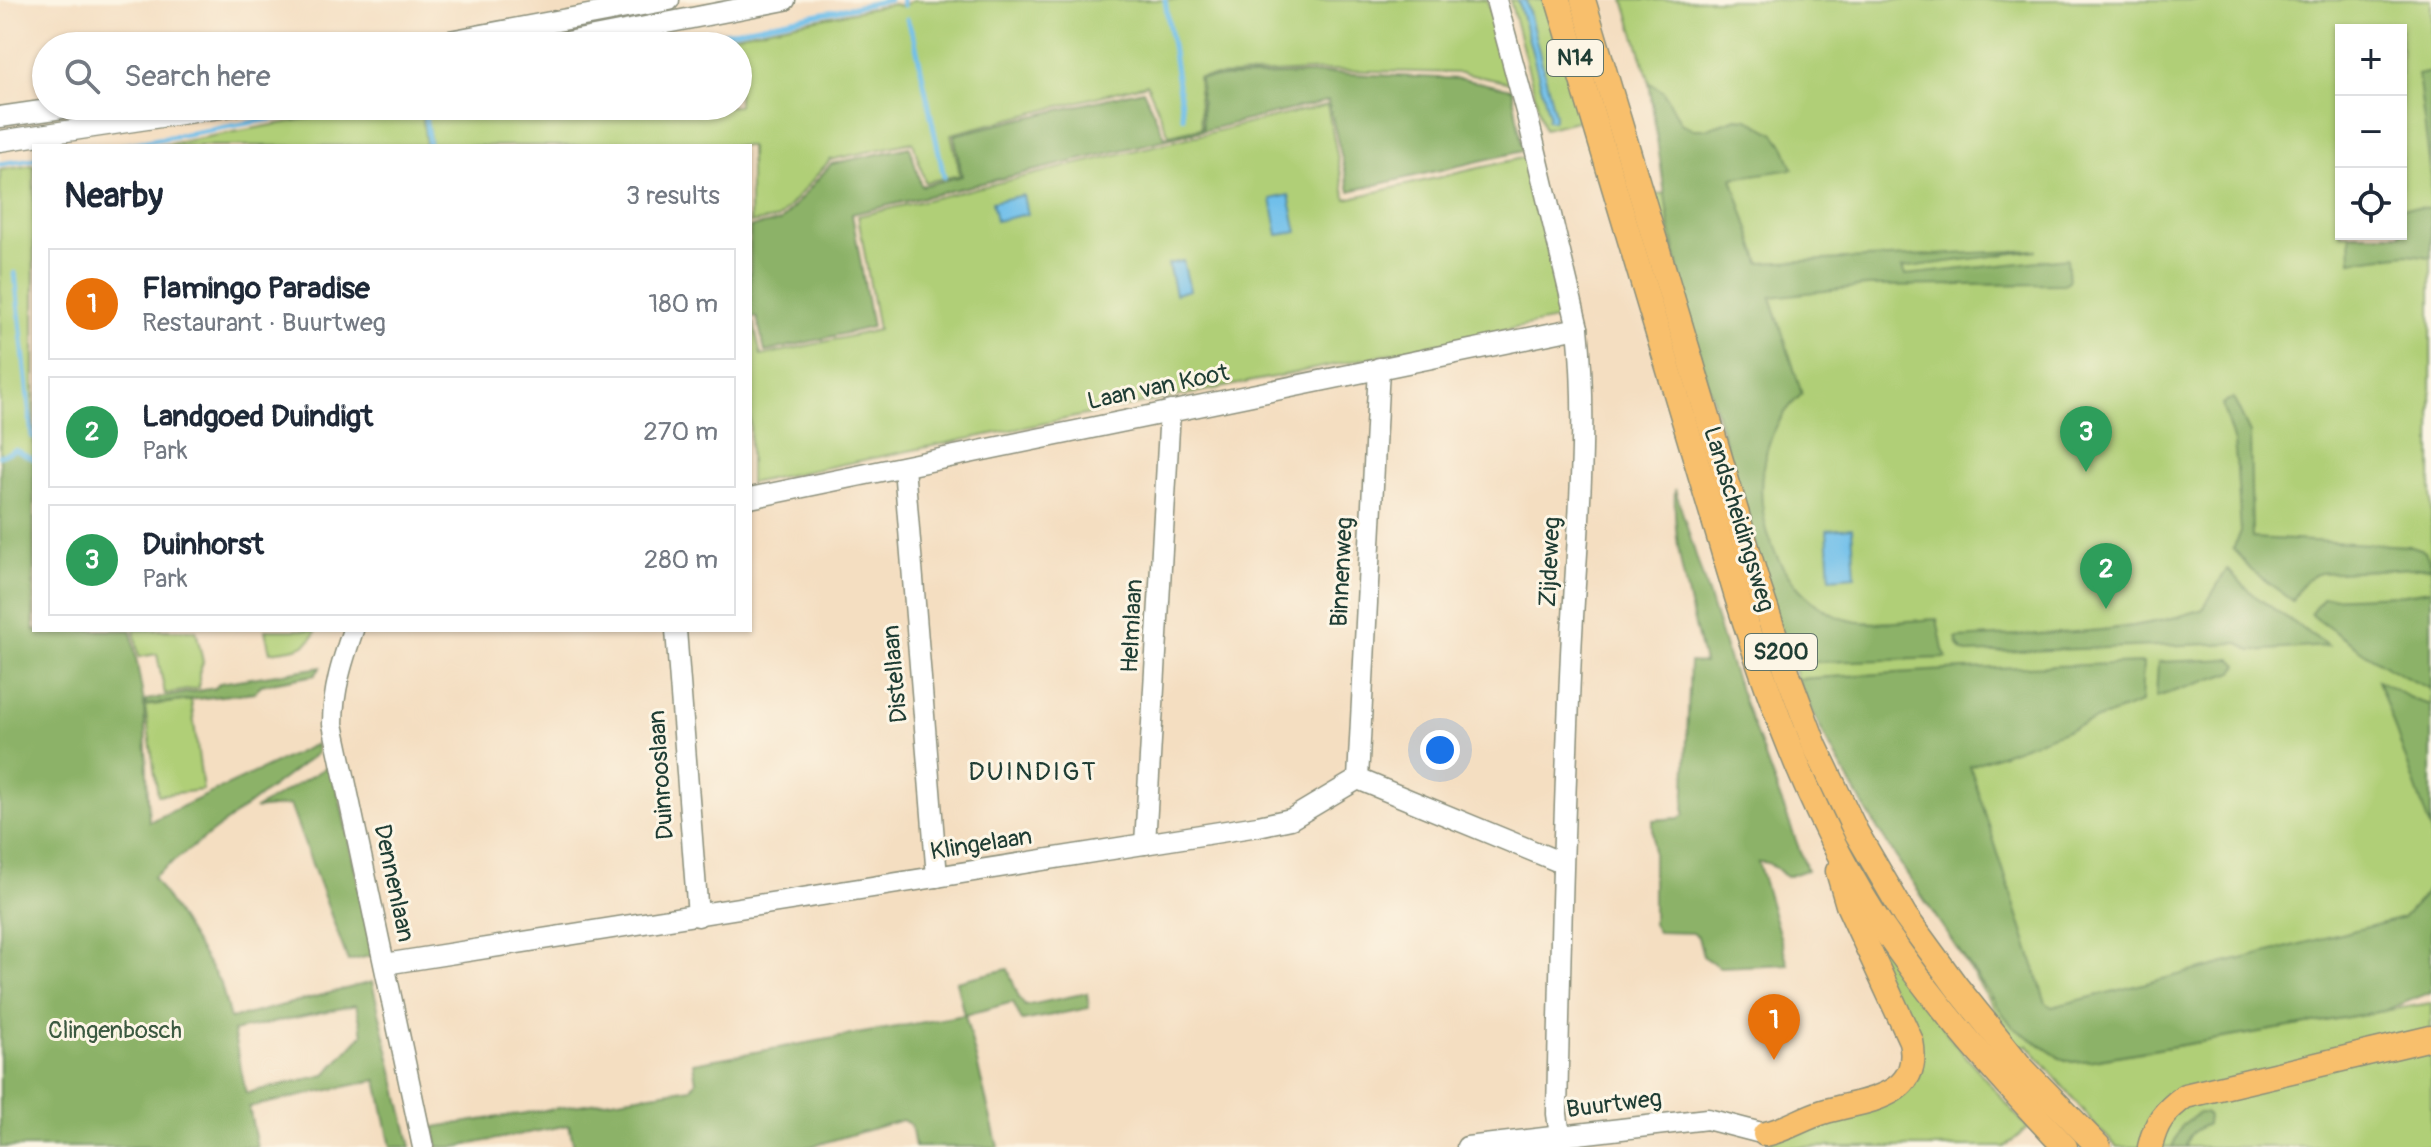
<!DOCTYPE html>
<meta charset="utf-8">
<style>
:root{--surface:#fff;--page:#f2f2f3;--text:#1f2937;--muted:#747a83;--line:#e0e1e3;--accent:#7c3aed}
body{margin:0;font-family:Pangolin,sans-serif;background:var(--page);color:var(--text)}
.controls{position:absolute;right:24px;top:24px;display:grid;overflow:hidden;border-radius:0px;box-shadow:0 2px 6px #0004}
.controls button{width:72px;height:72px;display:grid;place-items:center;padding:0;border:0;border-bottom:2px solid var(--line);background:var(--surface);color:var(--text);font:40px sans-serif}
.you{position:absolute;left:1440px;top:750px;width:28px;height:28px;margin:-20px;border:6px solid #fff;border-radius:50%;background:#1a73e8;box-shadow:0 0 0 12px #1a73e833}
.badge{display:grid;place-items:center;width:52px;height:52px;border-radius:50%;background:var(--accent);color:#fff;font-size:26px;font-weight:700}
.pin{position:absolute;translate:-50% -66px;filter:drop-shadow(0 2px 4px #0008)}
.pin::after{content:'';position:absolute;top:42px;width:28px;height:24px;background:inherit;clip-path:polygon(0 0,100% 0,50% 100%)}
.list{margin:0;padding:0;list-style:none}
h2{display:flex;justify-content:space-between;align-items:center;height:104px;margin:0;padding:0 32px;font-size:34px}
h2 small{font-size:26px;font-weight:400;color:var(--muted)}
.list li{display:grid;grid-template-columns:52px 1fr auto;gap:24px;align-items:center;box-sizing:border-box;height:112px;margin:0 16px 16px;padding:0 16px;border:2px solid var(--line);border-radius:0px}
.list b{display:block;font-size:30px;white-space:nowrap}
.list p{margin:0;font-size:26px;white-space:nowrap;color:var(--muted)}
.list em{font-size:26px;font-style:normal;color:var(--muted)}
.icon{flex:none;width:44px;height:44px;fill:none;stroke:currentColor;stroke-width:2;stroke-linecap:round;stroke-linejoin:round}
.map{position:relative;flex:none;width:2431px;height:1147px;overflow:hidden}
.search{position:absolute;background:var(--surface);box-shadow:0 2px 6px #0004;left:32px;top:32px;width:720px;height:88px;display:flex;align-items:center;gap:20px;box-sizing:border-box;padding:0 28px;border-radius:44px;color:var(--muted);font-size:30px}
.panel{position:absolute;background:var(--surface);box-shadow:0 2px 6px #0004;left:32px;top:144px;width:720px;height:488px;border-radius:0px}
.map>svg:first-child{display:block}
.green{fill:#b0cf77;stroke:#688656;stroke-width:2;fill-rule:evenodd}
.forest{fill:#8cb268;stroke:#56784e;stroke-width:2;fill-rule:evenodd}
.water{fill:#6fbfea;stroke:#477e8f;stroke-width:2}
.lines{fill:none;stroke-linecap:round;stroke-linejoin:round}
.stream{stroke:#6fbfea;stroke-width:5}
.minor-casing{stroke:#8a8e7a;stroke-width:23}
.major-casing{stroke:#8a8e7a;stroke-width:27}
.minor{stroke:#fff;stroke-width:20}
.major{stroke:#f8bf6c;stroke-width:24}
.labels{text-anchor:middle;dominant-baseline:central;stroke-width:6;stroke-linejoin:round;paint-order:stroke}
.shield{fill:#fcf5e5;stroke:#617469;stroke-width:2}
.shield-label{font-size:22px;font-weight:bold;fill:#1f3d34}
.street-label{font-size:24px;fill:#1f3d34;stroke:#fcf5e5}
.park-label{font-size:24px;fill:#3c5a41;stroke:#fcf5e5}
.neighbourhood-label{font-size:26px;letter-spacing:2px;fill:#1f3d34;stroke:#fcf5e5}
</style>
<div class="map">
<svg width="2431" height="1147" viewBox="0 0 2431 1147">
<rect width="100%" height="100%" fill="#fcf5e5"/>
<filter id="ink" filterUnits="userSpaceOnUse"><feTurbulence type="fractalNoise" baseFrequency=".0125" numOctaves="2"/><feDisplacementMap in="SourceGraphic" scale="16" xChannelSelector="R" yChannelSelector="G"/><feConvolveMatrix kernelMatrix="1 2 1 2 8 2 1 2 1" color-interpolation-filters="sRGB"/></filter>
<filter id="wash" filterUnits="userSpaceOnUse"><feTurbulence type="fractalNoise" baseFrequency=".006" numOctaves="4" result="noise"/><feDisplacementMap in="SourceGraphic" scale="32" xChannelSelector="R" yChannelSelector="G"/><feGaussianBlur stdDeviation="1.8" result="paint"/><feColorMatrix in="noise" values="0 0 0 0 0 0 0 0 0 0 0 0 0 0 0 0 0 1.4 0 .05"/><feComposite in="paint" operator="in"/></filter>
<g filter="url(#wash)">
<rect width="100%" height="100%" fill="#f4dec1"/>
<g class="green">
<polygon points="913,0 1487,0 1510,83 1462,73 1327,70 1198,77 1201,128 1169,135 1147,84 951,134 960,175 925,182 913,142 830,160 779,218 750,223 750,146 431,146 426,112 424,111 422,113 426,146 158,146 376,106 738,106 738,46 677,46 894,4 901,7"/>
<polygon points="1510,0 1546,0 1580,120 1544,129"/>
<path d="M1624,0H2431V976L2060,1058L2072,1062L2093,1060L2431,1003V1147H2117L2096,1126L2028,1045L2018,1047L1824,735L1797,679L1721,407L1655,195L1674,192L1650,83ZM2341,30H2401V234H2341Z"/>
<polygon points="1327,105 1346,199 1526,157 1565,318 750,483 750,324 754,324 761,356 878,330 858,216"/>
<polygon points="34,165 34,459 15,450 0,456 0,170"/>
<polygon points="134,630 196,630 203,662 199,673 199,688 165,694 157,654 139,657"/>
<path d="M265,630H316C308,652 290,648 270,652Z"/>
<polygon points="191,700 203,790 158,795 145,706"/>
<polygon points="1868,933 1890,949 1952,1040 2028,1128 2005,1147 1772,1147 1771,1141 1918,1078"/>
</g>
<g class="forest">
<polygon points="2431,72 2431,175 2418,75"/>
<polygon points="1330,73 1462,79 1512,89 1523,151 1350,191 1328,101 852,214 872,327 765,352 757,317 750,318 750,227 781,221 831,164 910,147 921,186 962,176 954,135 1143,90 1165,137 1203,128 1200,78"/>
<path d="M1649,82L1664,92L1681,123L1693,129H1705L1736,118L1748,119L1775,134L1784,146L1793,169L1732,178L1760,263L2037,250L1902,268L1905,275L2067,258L2069,281L2064,284L1867,286L1771,297L1802,394C1733,455 1756,581 1839,617C1864,628 1910,620 1937,619L1943,650L1947,658L1789,663L1692,329L1669,223Z"/>
<polygon points="2401,207 2431,208 2431,257 2407,254 2351,261 2350,234 2401,234"/>
<path d="M2233,398L2250,433L2252,538L2411,546C2426,549 2427,553 2431,567L2320,573C2304,578 2300,587 2293,601L2251,570L2233,548L2241,532L2237,470L2234,443L2222,405Z"/>
<path d="M15,450L34,459V630H131L144,703L149,822L316,744L317,753L153,877L221,984L230,1019L372,982L411,1147H391L377,1080L249,1107L257,1147H0V456ZM356,1005L363,1034L325,1075L246,1093L233,1031Z"/>
<path d="M1675,489L1730,664L1807,870L1786,877C1776,868 1772,861 1758,862L1788,964L1720,967L1703,956L1698,937L1693,933L1658,932L1653,924V820L1679,818L1684,815L1690,662L1704,663C1691,606 1672,548 1675,489Z"/>
<path d="M2227,569L2255,596L2328,646L2251,651L2239,643L1966,653C1959,650 1958,645 1956,638C2037,633 2125,636 2203,609Z"/>
<path d="M2431,590V689C2387,671 2349,642 2310,614L2324,598L2398,595Z"/>
<polygon points="2232,659 2238,665 2234,672 2156,697 2158,662"/>
<path d="M2143,663L2141,703L1970,766L2046,1003L2052,1007L2403,918L2424,895L2431,882V992L2384,1011L2093,1060L2072,1062L2060,1058L2013,1027L1995,1003C1923,898 1848,795 1797,679L1963,669Z"/>
<polygon points="321,667 315,675 261,685 255,692 146,705 146,700 215,688 220,683"/>
<polygon points="2378,680 2414,700 2431,705 2431,831"/>
<polygon points="332,764 374,955 348,961 290,805 255,809"/>
<polygon points="1008,969 1019,998 1025,1006 1087,993 1089,1008 1022,1021 1013,1002 965,1015 998,1147 915,1147 911,1125 902,1120 809,1147 574,1147 569,1125 456,1147 438,1147 434,1127 691,1088 696,1082 693,1063 964,1015 956,981"/>
<path d="M2199,1113H2205L2208,1116L2207,1124C2196,1130 2188,1132 2186,1147H2172L2182,1125Z"/>
</g>
<g class="water">
<polygon points="1518,0 1526,0 1555,115 1553,121 1547,120 1549,115"/>
<polygon points="1023,195 1027,214 996,221 992,202"/>
<polygon points="1289,195 1297,232 1278,235 1271,199"/>
<polygon points="1183,261 1190,290 1175,294 1168,264"/>
<polygon points="1852,528 1855,576 1830,578 1827,530"/>
</g>
<g class="lines">
<g class="stream">
<polyline points="902,0 903,6"/>
<polyline points="1165,0 1183,117"/>
<polyline points="907,19 915,41 944,177"/>
<polyline points="658,46 889,0"/>
<polyline points="425,114 429,146"/>
<polyline points="119,146 344,106"/>
<polyline points="0,164 34,159"/>
<polyline points="15,273 32,437"/>
<polyline points="0,456 15,450 34,459"/>
</g>
</g>
</g>
<g filter="url(#ink)">
<g class="lines">
<defs>
<g id="minor">
<path d="M1496,0L1528,119L1578,328C1589,436 1576,546 1571,654C1564,807 1560,960 1557,1114L1560,1136"/>
<polyline points="423,46 669,0"/>
<polyline points="547,46 785,0"/>
<polyline points="0,117 76,106"/>
<polyline points="0,141 234,106"/>
<polyline points="904,467 937,877"/>
<polyline points="750,498 1578,328"/>
<path d="M353,630C342,662 333,690 333,724L423,1147"/>
<polyline points="676,630 698,916"/>
<polyline points="1358,779 1379,368"/>
<polyline points="1145,844 1170,411"/>
<polyline points="385,964 1258,826 1291,819 1358,779 1562,863"/>
<polyline points="1467,1147 1707,1119 1765,1134"/>
</g>
<g id="major">
<path d="M1558,0L1737,597C1773,711 1816,828 1883,928C1936,1007 2000,1078 2065,1147"/>
<polyline points="1583,0 1759,588 1789,677 1815,746 1856,832 1905,916 1956,986 2021,1067 2099,1147"/>
<path d="M1765,1134C1786,1130 1803,1118 1823,1112C1862,1100 1923,1100 1911,1041L1848,905L1838,871"/>
<path d="M2150,1147C2156,1121 2164,1112 2185,1096L2431,1038"/>
</g>
</defs>
<use href="#minor" class="minor-casing"/>
<use href="#major" class="major-casing"/>
<use href="#minor" class="minor"/>
<use href="#major" class="major"/>
</g>
</g>
<g class="labels">
<g class="shield">
<rect x="1547" y="40" width="56" height="36" rx="6"/>
<rect x="1745" y="634" width="72" height="36" rx="6"/>
</g>
<g class="shield-label">
<text x="1575" y="58">N14</text>
<text x="1781" y="652">S200</text>
</g>
<g class="street-label">
<text transform="translate(1158 387) rotate(-12)">Laan van Koot</text>
<text transform="translate(1739 519) rotate(73)">Landscheidingsweg</text>
<text transform="translate(1550 562) rotate(-87)">Zijdeweg</text>
<text transform="translate(1342 572) rotate(-87)">Binnenweg</text>
<text transform="translate(1132 626) rotate(-87)">Helmlaan</text>
<text transform="translate(895 674) rotate(-95)">Distellaan</text>
<text transform="translate(661 775) rotate(-94)">Duinrooslaan</text>
<text transform="translate(981 844) rotate(-9)">Klingelaan</text>
<text transform="translate(394 883) rotate(78)">Dennenlaan</text>
<text transform="translate(1614 1104) rotate(-7)">Buurtweg</text>
</g>
<g class="park-label">
<text x="115" y="1030">Clingenbosch</text>
</g>
<g class="neighbourhood-label">
<text x="1033" y="772">DUINDIGT</text>
</g>
</g>
</svg>
<div class="controls">
<button>+</button>
<button>−</button>
<button><svg class="icon" aria-label="locate" viewBox="0 0 24 24"><circle cx="12" cy="12" r="6"/><path d="M12 2v4M12 18v4M2 12h4M18 12h4"/></svg></button>
</div>
<div class="you"></div>
<div class="pin badge" style="left:1774px;top:1060px;background:#e8710a">1</div>
<div class="pin badge" style="left:2106px;top:609px;background:#2e9e5b">2</div>
<div class="pin badge" style="left:2086px;top:472px;background:#2e9e5b">3</div>
<div class="search"><svg class="icon" aria-label="search" viewBox="0 0 24 24"><circle cx="10" cy="10" r="6"/><path d="M15 15l6 6"/></svg>Search here</div>
<section class="panel">
<h2>Nearby<small>3 results</small></h2>
<ul class="list">
<li><span class="badge" style="background:#e8710a">1</span><div><b>Flamingo Paradise</b><p>Restaurant · Buurtweg</p></div><em>180 m</em></li>
<li><span class="badge" style="background:#2e9e5b">2</span><div><b>Landgoed Duindigt</b><p>Park</p></div><em>270 m</em></li>
<li><span class="badge" style="background:#2e9e5b">3</span><div><b>Duinhorst</b><p>Park</p></div><em>280 m</em></li>
</ul>
</section>
</div>
